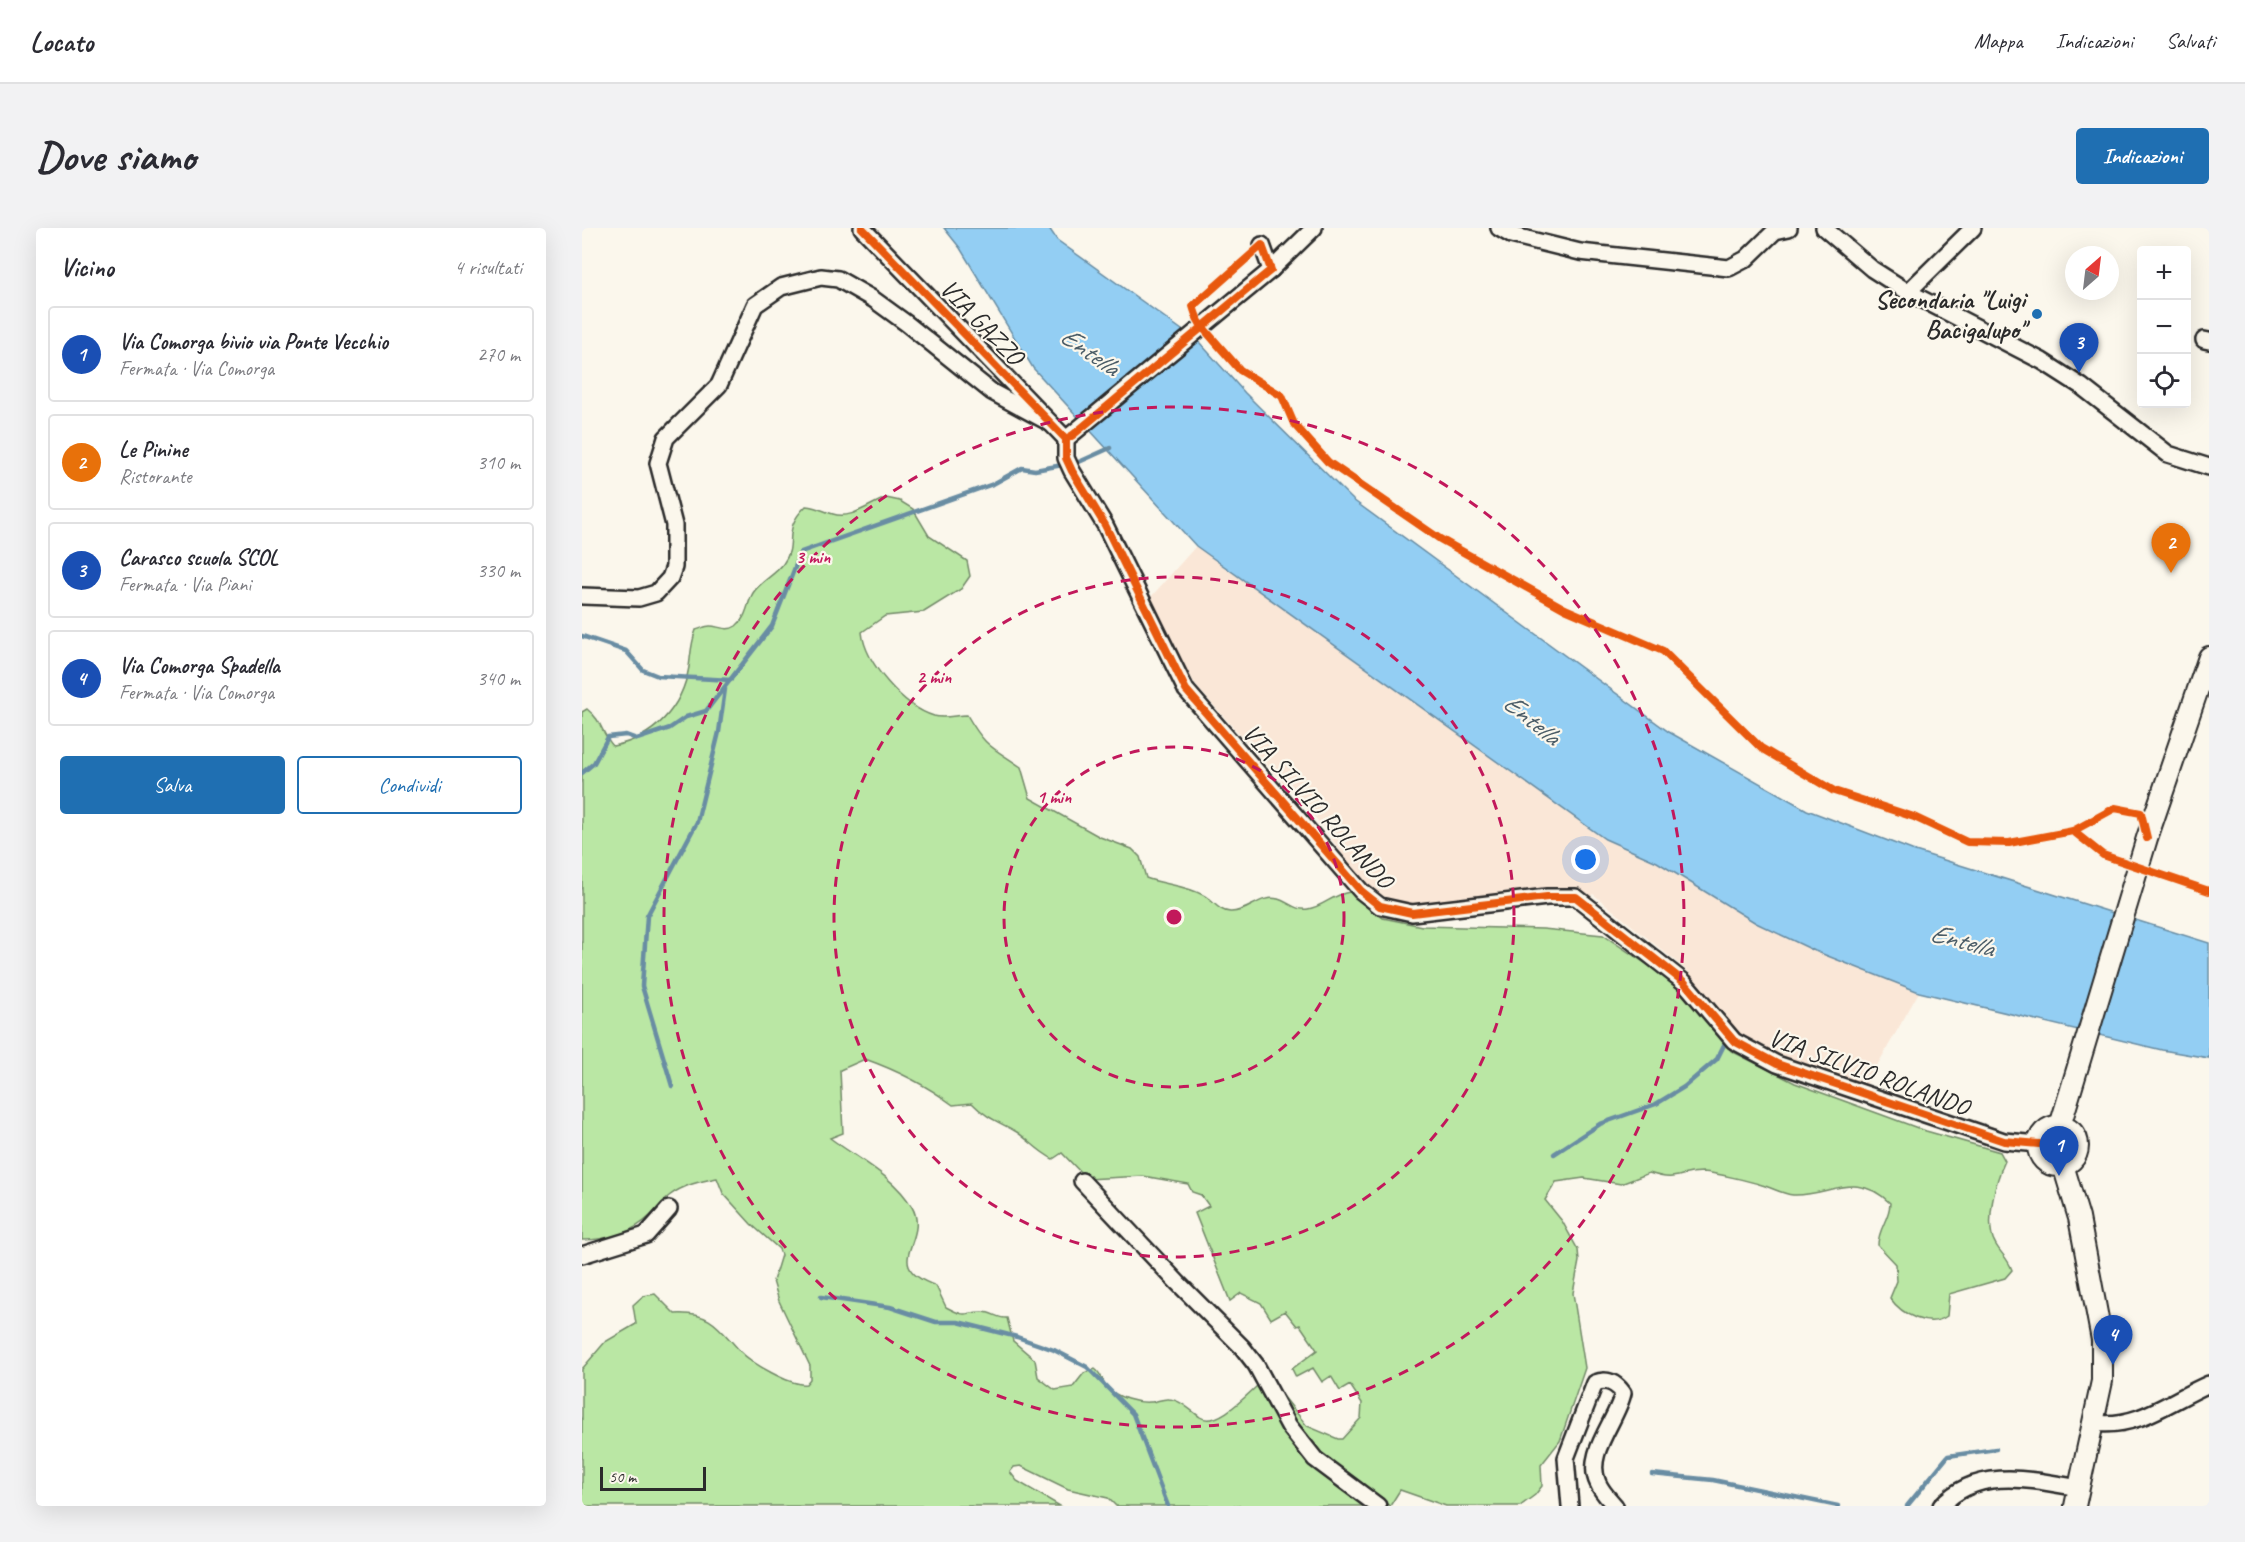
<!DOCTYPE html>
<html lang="it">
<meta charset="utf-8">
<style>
:root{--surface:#fff;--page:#f2f2f3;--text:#2b2b33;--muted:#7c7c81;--line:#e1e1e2;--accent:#1f6fb2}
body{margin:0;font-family:Caveat,sans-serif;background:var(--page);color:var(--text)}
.controls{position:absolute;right:18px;top:18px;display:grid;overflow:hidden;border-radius:6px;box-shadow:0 6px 24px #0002}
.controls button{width:54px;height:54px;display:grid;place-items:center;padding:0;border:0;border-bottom:2px solid var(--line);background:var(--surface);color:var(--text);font:30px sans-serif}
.compass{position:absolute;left:1483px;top:18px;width:54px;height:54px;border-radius:50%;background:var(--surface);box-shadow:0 6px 24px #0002;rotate:28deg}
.scale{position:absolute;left:18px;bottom:15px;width:106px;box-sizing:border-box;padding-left:6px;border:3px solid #2b2b2b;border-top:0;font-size:16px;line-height:21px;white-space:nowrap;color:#2b2b2b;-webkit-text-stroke:4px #fbf7ec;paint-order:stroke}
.you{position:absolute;left:1004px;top:632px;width:21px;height:21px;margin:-15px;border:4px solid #fff;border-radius:50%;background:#1a73e8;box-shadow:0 0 0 9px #1a73e833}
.badge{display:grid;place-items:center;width:39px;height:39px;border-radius:50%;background:var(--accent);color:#fff;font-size:20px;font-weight:700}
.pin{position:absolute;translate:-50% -50px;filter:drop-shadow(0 2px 3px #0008)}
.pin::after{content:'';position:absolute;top:32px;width:21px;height:18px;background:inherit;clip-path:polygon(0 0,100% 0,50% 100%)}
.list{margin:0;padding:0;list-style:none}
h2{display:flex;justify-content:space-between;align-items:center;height:78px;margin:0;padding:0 24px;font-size:26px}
h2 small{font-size:20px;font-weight:400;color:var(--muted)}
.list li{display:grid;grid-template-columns:39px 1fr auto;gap:18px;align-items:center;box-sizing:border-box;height:96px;margin:0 12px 12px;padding:0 12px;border:2px solid var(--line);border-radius:6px}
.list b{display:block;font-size:22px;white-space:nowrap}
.list p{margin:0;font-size:20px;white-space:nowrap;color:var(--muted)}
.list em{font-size:20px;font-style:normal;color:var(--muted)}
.actions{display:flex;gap:12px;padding:18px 24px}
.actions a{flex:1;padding:14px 0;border:2px solid var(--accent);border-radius:6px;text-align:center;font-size:21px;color:var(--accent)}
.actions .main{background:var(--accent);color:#fff}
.icon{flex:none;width:33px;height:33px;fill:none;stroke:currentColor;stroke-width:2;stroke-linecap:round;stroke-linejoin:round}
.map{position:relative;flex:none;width:1627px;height:1278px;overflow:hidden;border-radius:6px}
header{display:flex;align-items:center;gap:36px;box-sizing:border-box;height:84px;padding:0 30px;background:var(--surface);border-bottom:2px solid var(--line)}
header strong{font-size:28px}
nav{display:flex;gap:33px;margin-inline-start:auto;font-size:21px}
.intro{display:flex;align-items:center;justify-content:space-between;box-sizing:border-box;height:144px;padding:0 36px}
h1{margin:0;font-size:42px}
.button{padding:15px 27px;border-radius:6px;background:var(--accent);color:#fff;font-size:21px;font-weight:700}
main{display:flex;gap:36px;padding:0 36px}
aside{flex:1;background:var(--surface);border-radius:6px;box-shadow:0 6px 24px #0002}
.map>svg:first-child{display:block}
.built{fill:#fae7d7}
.green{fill:#bae7a4;stroke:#728968;stroke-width:1.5}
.water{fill:#93cef3;stroke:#698da3;stroke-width:1.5}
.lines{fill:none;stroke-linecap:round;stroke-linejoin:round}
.stream{stroke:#698da3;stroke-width:4.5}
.minor-casing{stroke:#2b2b2b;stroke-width:20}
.major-casing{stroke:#2b2b2b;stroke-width:24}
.minor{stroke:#fbf7ec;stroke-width:15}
.major{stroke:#fbf7ec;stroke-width:20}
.cycleway-casing{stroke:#fbf7ec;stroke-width:11}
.cycleway{stroke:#e8590c;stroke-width:8}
.ring{fill:none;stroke:#c2185b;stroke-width:3;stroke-dasharray:10 8}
.poi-dot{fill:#1f6fb2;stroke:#fbf7ec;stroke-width:2}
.labels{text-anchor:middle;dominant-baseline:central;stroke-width:4.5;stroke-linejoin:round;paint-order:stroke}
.poi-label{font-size:26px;font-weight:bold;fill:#2b2b2b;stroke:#fbf7ec;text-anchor:end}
.street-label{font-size:26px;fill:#2b2b2b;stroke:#fbf7ec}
.water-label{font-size:27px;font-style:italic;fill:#4a5c67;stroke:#fbf7ec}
.centre{fill:#c2185b;stroke:#fbf7ec;stroke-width:3}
.ring-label{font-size:18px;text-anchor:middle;font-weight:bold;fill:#c2185b;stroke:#fbf7ec;stroke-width:4.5;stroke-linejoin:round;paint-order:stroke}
</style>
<header>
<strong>Locato</strong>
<nav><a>Mappa</a><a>Indicazioni</a><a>Salvati</a></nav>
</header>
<div class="intro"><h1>Dove siamo</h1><a class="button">Indicazioni</a></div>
<main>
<aside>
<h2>Vicino<small>4 risultati</small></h2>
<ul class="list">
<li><span class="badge" style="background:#1a4fb4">1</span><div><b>Via Comorga bivio via Ponte Vecchio</b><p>Fermata · Via Comorga</p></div><em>270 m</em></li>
<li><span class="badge" style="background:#e8710a">2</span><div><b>Le Pinine</b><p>Ristorante</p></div><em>310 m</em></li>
<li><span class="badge" style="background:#1a4fb4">3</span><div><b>Carasco scuola SCOL</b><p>Fermata · Via Piani</p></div><em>330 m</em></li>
<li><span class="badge" style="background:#1a4fb4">4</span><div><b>Via Comorga Spadella</b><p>Fermata · Via Comorga</p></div><em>340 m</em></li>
</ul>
<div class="actions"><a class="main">Salva</a><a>Condividi</a></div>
</aside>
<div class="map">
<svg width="1627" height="1278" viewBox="0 0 1627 1278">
<rect width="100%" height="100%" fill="#fbf7ec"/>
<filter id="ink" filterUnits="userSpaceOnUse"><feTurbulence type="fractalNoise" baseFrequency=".0167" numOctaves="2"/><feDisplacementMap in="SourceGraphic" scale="12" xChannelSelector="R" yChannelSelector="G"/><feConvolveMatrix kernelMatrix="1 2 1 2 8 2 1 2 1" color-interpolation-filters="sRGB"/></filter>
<g filter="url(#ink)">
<polygon class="built" points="614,318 1023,611 1075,634 1174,695 1233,723 1337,764 1284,857 1165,816 1106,752 1108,745 1011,666 1006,671 834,680 811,677 795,668 763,630 738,595 615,459 584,409 568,370"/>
<path class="green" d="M304,270L318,273L331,281L347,308L385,333L388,348L379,361L342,384L303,388L280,404C283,435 322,479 352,488C363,491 374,487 385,487C404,520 409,518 439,539L448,570L518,609L550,621L558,629L564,650C583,657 603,657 621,667C631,672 636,683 648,684C665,685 679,666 696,671C707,674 713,683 726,681C741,679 751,666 768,664L801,690L840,698L961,701L1021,707L1100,760L1149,823L1213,855L1344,903L1418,924L1423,933C1414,951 1402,996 1413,1015C1418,1025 1426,1030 1430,1042L1423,1050L1367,1066L1365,1088C1347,1101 1320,1087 1308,1070L1315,1053L1314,1036L1296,1017C1296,1001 1308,990 1308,975C1273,941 1247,969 1211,967C1200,966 1191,960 1180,957C1168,953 1133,945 1121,944C1095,944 1097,955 1067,945L1039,956L1002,950L974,954L963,972L980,993L996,1022L997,1033L991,1065L1003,1140L978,1213L959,1237L960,1258L953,1267L938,1278H864L818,1262L808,1278C753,1250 725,1218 698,1164L725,1198L756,1211H760L779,1190L780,1175L768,1157L758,1163L749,1148L740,1154L731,1140L714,1149L710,1141L735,1122L718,1097L715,1098L703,1083L689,1091L679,1075L659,1065L648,1073L613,985L627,978L619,967L610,964L606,956L561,948L505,951L480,925L471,931C455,923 445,910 433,903C417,894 403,889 390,875L371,877C344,857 314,842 283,831L258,842L261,905L248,910C276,931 312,948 330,979C349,1013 296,1037 354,1058L364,1079C387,1091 380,1084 401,1084C410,1084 416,1091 425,1090L431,1113L453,1132L456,1149L473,1162L491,1159L502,1145L513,1141C520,1146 520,1153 525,1159C535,1170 555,1175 568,1174C574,1174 581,1170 587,1171C599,1172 609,1183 618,1189C634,1200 664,1168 675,1158L701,1203L782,1278H534L526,1270L486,1261L439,1238L432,1239L428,1244L435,1253L478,1278H0V1141L23,1114L54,1096L51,1077L61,1068L73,1066L93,1086C129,1084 136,1099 158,1123C169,1135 209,1158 224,1156L228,1151V1138L197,1073L191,1053L199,1027L197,1021L169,996L141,965L135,950C119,953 101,957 87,968C80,973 75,982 68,988C49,1006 26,1012 0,1012V484L5,481C21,494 18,503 31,518C72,510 100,480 107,439C109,425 109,415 114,402C118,401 124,398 128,398C137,398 145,404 154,398C165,390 165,375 171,365C178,354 193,347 201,336C217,315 198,303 224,278C235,279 241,283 251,286C269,292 287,276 304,270Z"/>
<polygon class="water" points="362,0 467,0 475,12 618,115 663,165 771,272 1087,504 1225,582 1330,622 1627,715 1627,830 1580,822 1337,764 1233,723 1174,695 1075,634 1023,611 614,318 451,140 378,20"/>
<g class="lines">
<g class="stream">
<polyline points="0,408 44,423 61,442 76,448 149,452"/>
<polyline points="0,545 12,535 26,509 44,507 55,511 88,500 104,489 124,483 190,398 219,324 411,256 440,240 453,242 497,234 528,220"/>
<polyline points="90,858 60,758 65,688 115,594 137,504 143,461"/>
<polyline points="972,926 1018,896 1074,876 1102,859 1135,831 1145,811"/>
<polyline points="239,1069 308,1079 354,1094 376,1094 435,1109 472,1122 505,1139 551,1186 586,1278"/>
<polyline points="1070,1246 1131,1252 1256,1278"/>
<polyline points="1325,1278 1366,1228 1414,1221"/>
</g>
<defs>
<g id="minor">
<polyline points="280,0 484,211 689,42 680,17"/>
<polyline points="917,0 929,7 998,24 1147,40 1164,31 1193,3 1207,0"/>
<polyline points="1242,0 1290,41 1326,64 1460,133 1499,158 1586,226 1627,239"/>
<polyline points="689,42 732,0"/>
<polyline points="1326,64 1391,0"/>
<polyline points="1622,112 1627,113"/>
<polyline points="484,211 484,230 490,243 523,297 604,462 779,663 798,678 830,685 965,669 994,669 1102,754 1152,813 1195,836 1422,913 1457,916"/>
<polyline points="0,368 57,370 74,365 88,350 92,339 92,297 76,235 84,210 137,157 173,77 199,59 239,49 256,51 291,71 324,95 410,164 468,195"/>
<polyline points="500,953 596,1055 660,1119 674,1137 707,1198 733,1231 796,1278"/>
<polyline points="0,1027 64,1007 87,981"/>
<path d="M1513,1195C1556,1201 1589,1172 1627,1156"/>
<path d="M988,1278L984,1230L1013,1155C1025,1150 1034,1155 1041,1165C1035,1193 1002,1226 1016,1255C1019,1263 1027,1271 1033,1278"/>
<path d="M1359,1278C1395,1238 1450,1252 1497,1260"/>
</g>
<g id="major">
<polyline points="1478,898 1565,610 1627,429"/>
<circle cx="1476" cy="918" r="20"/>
<polyline points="1481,937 1497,990 1520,1112 1520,1153 1493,1278"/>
</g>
</defs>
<use href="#minor" class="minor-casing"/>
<use href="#major" class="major-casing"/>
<use href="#minor" class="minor"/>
<use href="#major" class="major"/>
<defs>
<g id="cycleway">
<path d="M280,0L484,211L491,207L684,46L689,42L680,17L611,78C614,88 616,94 623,102L658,142L700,168L712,196L746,234L858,311L983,381L1081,423L1179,520L1252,563L1332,589L1385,614L1427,615L1491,603L1521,627L1627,663"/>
<polyline points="484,211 484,230 490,243 523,297 604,462 779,663 798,678 830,685 965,669 994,669 1102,754 1152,813 1195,836 1422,913 1457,916"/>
<polyline points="1491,603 1533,580 1559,585 1565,610"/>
</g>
</defs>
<use href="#cycleway" class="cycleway-casing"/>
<use href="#cycleway" class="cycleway"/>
</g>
</g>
<g class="ring">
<circle cx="592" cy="689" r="170"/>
<circle cx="592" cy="689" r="340"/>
<circle cx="592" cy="689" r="510"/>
</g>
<circle class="poi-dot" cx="1455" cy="86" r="6"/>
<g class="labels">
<g class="poi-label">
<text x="1443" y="71">Secondaria "Luigi<tspan x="1443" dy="30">Bacigalupo"</tspan></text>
</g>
<g class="street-label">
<text transform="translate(400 94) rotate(46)">VIA GAZZO</text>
<text transform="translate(736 578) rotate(48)">VIA SILVIO ROLANDO</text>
<text transform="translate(1287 844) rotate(20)">VIA SILVIO ROLANDO</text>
</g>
<g class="water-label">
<text transform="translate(508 123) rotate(35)">Entella</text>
<text transform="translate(950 491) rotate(39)">Entella</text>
<text transform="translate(1380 712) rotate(15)">Entella</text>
</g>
</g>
<circle cx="592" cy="689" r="9" class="centre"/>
<g class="ring-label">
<text x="231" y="335">3 min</text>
<text x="352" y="455">2 min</text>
<text x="472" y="575">1 min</text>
</g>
</svg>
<div class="controls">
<button>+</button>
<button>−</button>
<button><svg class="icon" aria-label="locate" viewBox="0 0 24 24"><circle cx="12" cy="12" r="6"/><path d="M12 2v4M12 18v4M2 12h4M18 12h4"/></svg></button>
</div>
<svg class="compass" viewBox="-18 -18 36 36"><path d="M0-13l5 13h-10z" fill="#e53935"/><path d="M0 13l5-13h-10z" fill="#7c7c81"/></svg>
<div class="scale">50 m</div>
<div class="you"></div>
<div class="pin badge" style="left:1477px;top:948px;background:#1a4fb4">1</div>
<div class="pin badge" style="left:1589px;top:345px;background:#e8710a">2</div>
<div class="pin badge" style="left:1497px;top:145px;background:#1a4fb4">3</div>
<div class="pin badge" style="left:1531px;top:1137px;background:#1a4fb4">4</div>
</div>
</main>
